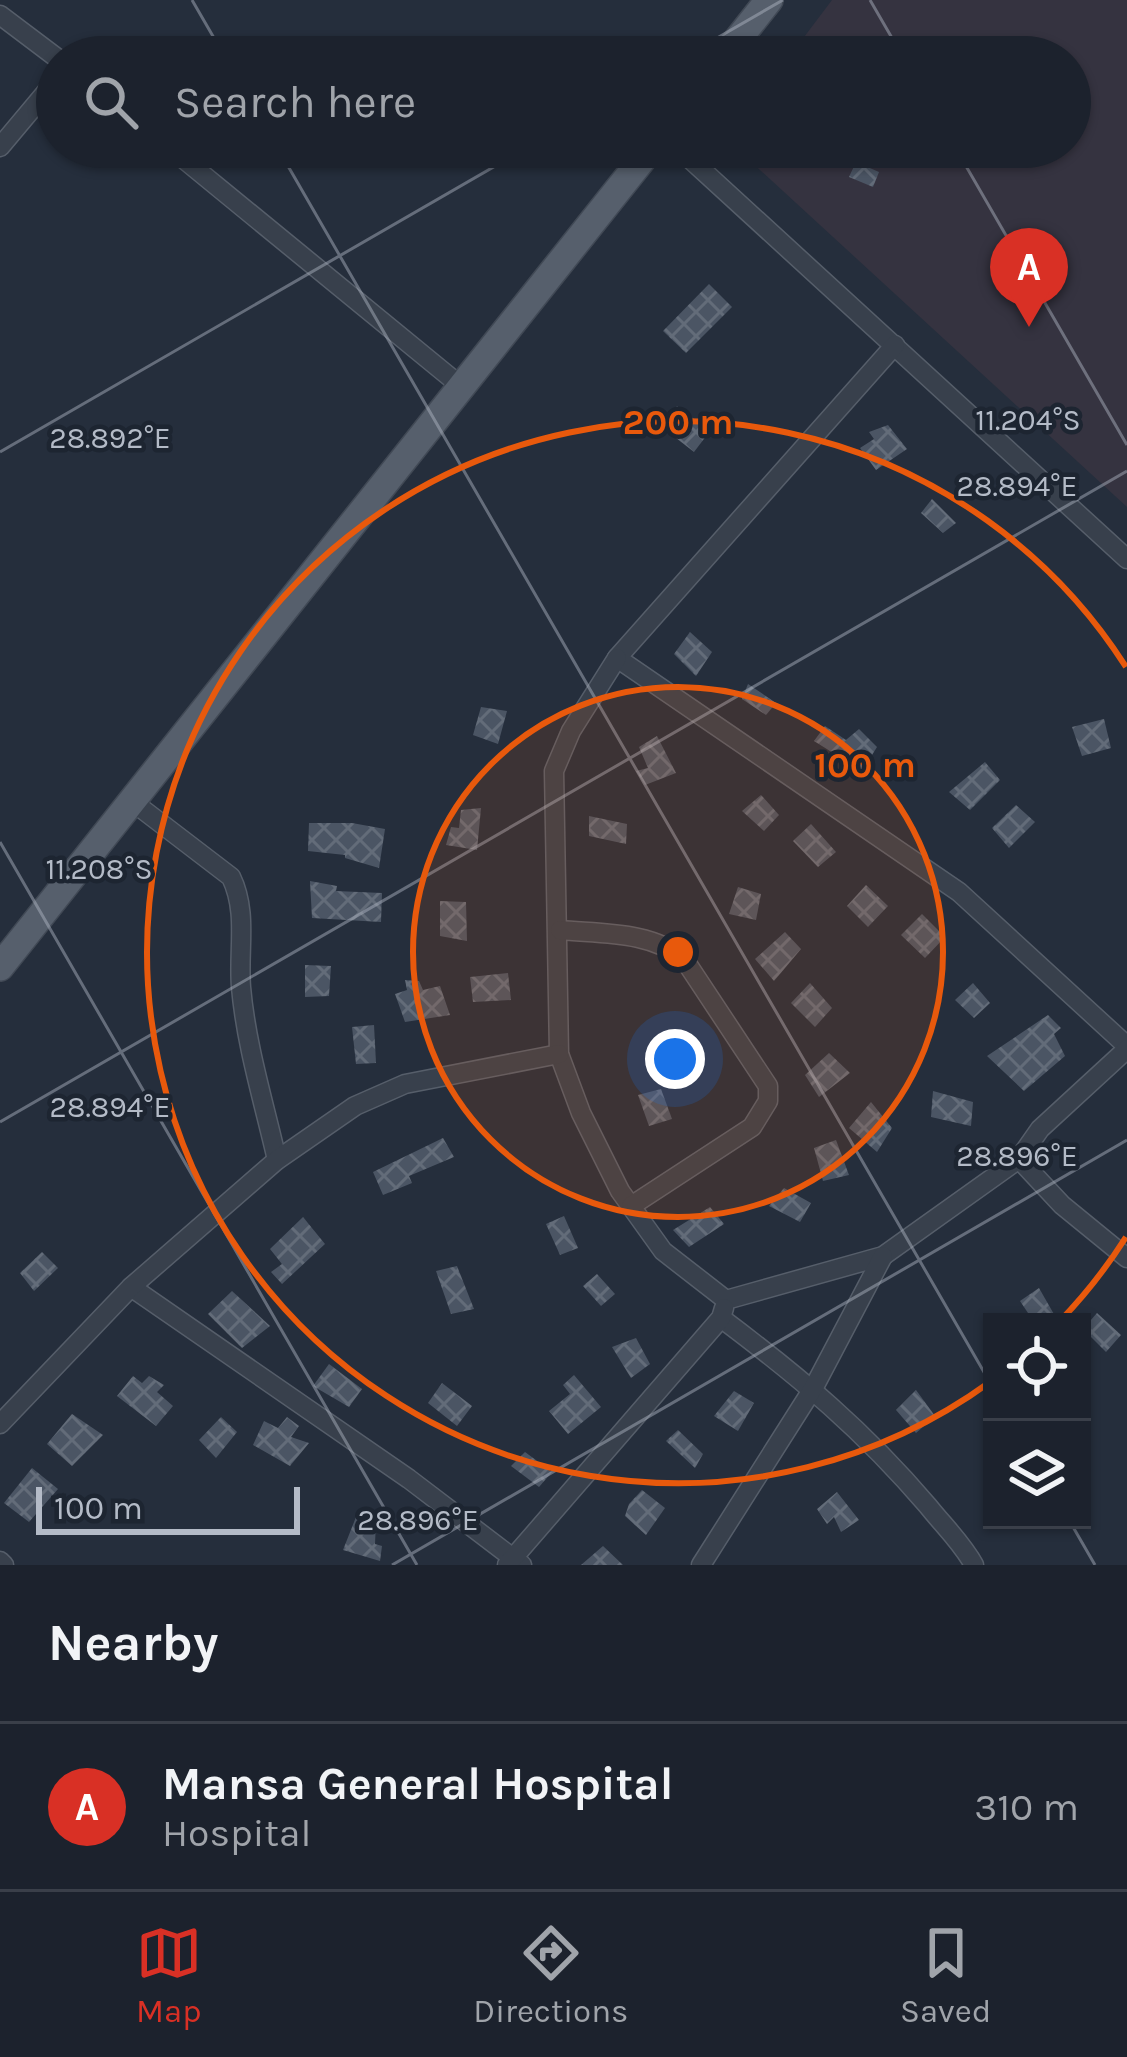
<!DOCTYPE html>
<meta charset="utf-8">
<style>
:root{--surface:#1c222d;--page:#292f39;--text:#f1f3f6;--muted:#a0a4aa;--line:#3a3f49;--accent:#d93025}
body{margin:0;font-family:Karla,sans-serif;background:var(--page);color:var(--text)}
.controls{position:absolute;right:36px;bottom:36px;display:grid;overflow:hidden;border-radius:0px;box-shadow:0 3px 9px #0004}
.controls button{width:108px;height:108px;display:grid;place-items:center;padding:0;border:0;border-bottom:3px solid var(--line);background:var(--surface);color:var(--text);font:60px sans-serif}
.scale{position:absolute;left:36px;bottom:30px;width:264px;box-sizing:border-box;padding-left:12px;border:6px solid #b4bbc7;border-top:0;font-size:33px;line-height:42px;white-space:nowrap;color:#b4bbc7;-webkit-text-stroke:9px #1d2531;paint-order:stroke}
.you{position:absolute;left:675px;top:1059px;width:42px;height:42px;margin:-30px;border:9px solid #fff;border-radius:50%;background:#1a73e8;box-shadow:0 0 0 18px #1a73e833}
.badge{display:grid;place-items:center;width:78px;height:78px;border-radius:50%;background:var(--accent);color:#fff;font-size:39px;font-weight:700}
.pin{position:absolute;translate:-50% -99px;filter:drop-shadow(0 3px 6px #0008)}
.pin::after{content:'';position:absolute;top:63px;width:42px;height:36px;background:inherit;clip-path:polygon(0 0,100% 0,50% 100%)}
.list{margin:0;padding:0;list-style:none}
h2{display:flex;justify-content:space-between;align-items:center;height:156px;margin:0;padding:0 48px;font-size:51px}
h2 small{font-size:39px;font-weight:400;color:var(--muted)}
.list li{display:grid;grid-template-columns:78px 1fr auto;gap:36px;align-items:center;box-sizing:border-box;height:168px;padding:0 48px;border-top:3px solid var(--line)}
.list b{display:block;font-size:45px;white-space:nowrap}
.list p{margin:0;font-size:39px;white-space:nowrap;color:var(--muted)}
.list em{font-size:39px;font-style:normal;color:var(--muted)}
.icon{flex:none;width:66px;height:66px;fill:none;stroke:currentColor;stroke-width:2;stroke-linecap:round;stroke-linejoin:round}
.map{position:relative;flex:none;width:1127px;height:1565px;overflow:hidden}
.search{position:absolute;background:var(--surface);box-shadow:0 3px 9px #0004;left:36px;right:36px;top:36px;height:132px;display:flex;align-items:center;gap:30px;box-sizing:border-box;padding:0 42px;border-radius:66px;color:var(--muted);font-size:45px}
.sheet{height:324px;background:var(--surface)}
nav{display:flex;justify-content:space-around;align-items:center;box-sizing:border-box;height:168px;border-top:3px solid var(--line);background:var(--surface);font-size:33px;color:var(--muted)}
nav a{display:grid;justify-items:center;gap:6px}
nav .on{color:var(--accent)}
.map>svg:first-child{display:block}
.medical{fill:#353340}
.building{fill:url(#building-cross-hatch)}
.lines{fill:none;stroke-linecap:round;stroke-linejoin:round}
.minor-casing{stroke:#565e6a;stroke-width:21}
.primary-casing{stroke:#414955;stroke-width:30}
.minor{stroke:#38404c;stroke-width:18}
.primary{stroke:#565f6c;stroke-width:27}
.ticks{fill:none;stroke:#b4bbc7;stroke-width:3;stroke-opacity:0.45}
.ring{fill:none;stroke:#e8590c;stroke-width:6}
.ticks-label{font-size:30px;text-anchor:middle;fill:#b4bbc7;stroke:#1d2531;stroke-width:9;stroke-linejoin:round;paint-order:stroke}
.centre{fill:#e8590c;stroke:#1d2531;stroke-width:6}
.ring-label{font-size:36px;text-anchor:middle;font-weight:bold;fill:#e8590c;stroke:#1d2531;stroke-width:9;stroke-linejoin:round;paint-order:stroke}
</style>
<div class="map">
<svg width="1127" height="1565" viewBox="0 0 1127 1565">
<defs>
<pattern id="building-cross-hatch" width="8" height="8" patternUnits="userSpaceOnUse" patternTransform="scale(3)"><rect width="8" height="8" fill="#4b5564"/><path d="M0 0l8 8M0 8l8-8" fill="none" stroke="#636c79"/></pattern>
</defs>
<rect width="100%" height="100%" fill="#252e3c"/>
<polygon class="medical" points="832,0 1127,0 1127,507 735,147 1070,147 1070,57 789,57"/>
<g class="building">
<polygon points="740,147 777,147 762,165"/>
<polygon points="856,162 879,172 873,187 849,177"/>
<polygon points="709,284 732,307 686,353 663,331"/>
<polygon points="677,406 710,431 694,452 662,427"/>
<polygon points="888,425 907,449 876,470 860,448 874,439 869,432"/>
<polygon points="932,499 956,523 943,533 921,513"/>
<polygon points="690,632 712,652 696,676 674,654"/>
<polygon points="748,684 776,703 766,715 742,699"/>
<polygon points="481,707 507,711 498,744 473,735"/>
<polygon points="1104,719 1111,748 1082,756 1072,727"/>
<polygon points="825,726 846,740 859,729 877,747 862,771 814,741"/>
<polygon points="657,736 676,773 645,785 636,771 648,768 639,747"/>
<polygon points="985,762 1000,780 970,810 949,792"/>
<polygon points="761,795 779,815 764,831 742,811"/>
<polygon points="1016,805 1035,822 1009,848 992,828"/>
<polygon points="481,808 477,850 446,845 451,827 459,828 461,810"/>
<polygon points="589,816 627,824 626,844 589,836"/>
<polygon points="309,823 352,823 385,829 379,868 345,858 345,855 308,851"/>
<polygon points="811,824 836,852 818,867 793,841"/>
<polygon points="310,881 337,886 336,891 382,893 381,922 312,918"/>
<polygon points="866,885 888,906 868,927 847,906"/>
<polygon points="738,887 761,894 756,920 729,914"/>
<polygon points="440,901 466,902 467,941 440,936"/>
<polygon points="922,914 945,937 925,958 901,935"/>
<polygon points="785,932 801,949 774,981 755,959"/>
<polygon points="305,965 331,966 329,996 305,997"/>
<polygon points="508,973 511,1000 473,1002 470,977"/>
<polygon points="405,980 419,981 423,990 440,986 450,1015 405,1022 395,994 407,990"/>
<polygon points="810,983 832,1008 815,1027 791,1003"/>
<polygon points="973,983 990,1003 974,1018 955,1000"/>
<polygon points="1048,1015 1061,1028 1054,1034 1065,1056 1024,1091 987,1056"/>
<polygon points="374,1025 376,1063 356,1064 352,1027"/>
<polygon points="829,1053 850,1073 819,1097 805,1075"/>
<polygon points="661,1089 672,1119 649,1126 638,1095"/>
<polygon points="933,1091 973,1102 971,1126 931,1117"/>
<polygon points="871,1102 892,1128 877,1152 849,1128"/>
<polygon points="443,1138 454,1157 409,1176 412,1183 383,1195 373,1172"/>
<polygon points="836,1140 849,1175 823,1181 814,1148"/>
<polygon points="784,1188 811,1203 800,1222 769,1206"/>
<polygon points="710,1207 724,1224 689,1247 673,1230"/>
<polygon points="564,1216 578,1248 560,1255 546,1224"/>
<polygon points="303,1217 325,1244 282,1284 271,1272 282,1264 270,1249"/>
<polygon points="42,1252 58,1268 34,1291 20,1273"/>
<polygon points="457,1266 474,1309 451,1314 436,1271"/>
<polygon points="597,1274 615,1294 601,1306 583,1286"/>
<polygon points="1039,1288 1055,1316 1047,1322 1034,1322 1020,1301"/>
<polygon points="232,1291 270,1326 242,1348 208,1314"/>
<polygon points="1097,1313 1121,1335 1106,1352 1083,1329"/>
<polygon points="636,1338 650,1364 631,1378 612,1347"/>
<polygon points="329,1364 362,1389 349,1407 313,1386"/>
<polygon points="574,1375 601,1407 568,1434 549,1411 570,1394 563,1385"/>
<polygon points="133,1376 142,1383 149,1376 164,1385 157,1392 173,1406 156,1426 117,1396"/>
<polygon points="442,1383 472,1406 457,1426 428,1403"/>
<polygon points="916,1390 935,1416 916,1433 896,1410"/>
<polygon points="734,1391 754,1403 738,1431 714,1416"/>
<polygon points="72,1414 103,1435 72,1466 47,1444"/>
<polygon points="221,1417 237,1432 216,1458 199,1440"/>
<polygon points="287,1417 299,1426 291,1437 309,1443 290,1466 253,1445 264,1421 278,1428"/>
<polygon points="678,1430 703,1454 695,1468 666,1441"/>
<polygon points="525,1452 552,1472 539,1487 511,1466"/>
<polygon points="32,1468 58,1489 29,1522 4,1503"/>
<polygon points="642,1490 665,1508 646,1535 625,1516 629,1504"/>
<polygon points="837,1492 859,1520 841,1532 834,1517 827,1524 817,1509"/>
<polygon points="356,1517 376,1521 375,1544 382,1546 380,1561 343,1550"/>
<polygon points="603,1546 623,1565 581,1565"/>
</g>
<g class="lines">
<defs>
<g id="minor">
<polyline points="0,15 57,58"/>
<polyline points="0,147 57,79"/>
<polyline points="169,147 462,387"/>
<polyline points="677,147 1127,559"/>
<polyline points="895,345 617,658 959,892 1127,1046"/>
<polyline points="617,658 571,731 554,771 559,1054 581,1113 620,1191 663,1251 726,1300 883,1256 1019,1159"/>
<path d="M133,802L231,877C248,912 238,949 241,987C246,1045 264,1103 277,1160"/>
<path d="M560,930C601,934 651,931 684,959L768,1086V1101L752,1127L631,1206"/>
<polyline points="1127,1049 1040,1129 1019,1159 1062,1205 1127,1258"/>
<polyline points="131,1287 409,1479 522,1565"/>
<path d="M721,1318C801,1378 863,1430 928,1506C943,1525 962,1543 974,1565"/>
<polyline points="0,1424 131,1287 277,1160 355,1106 405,1084 559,1054"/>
<polyline points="0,1561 4,1565"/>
<polyline points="507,1565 721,1318 724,1308"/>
<polyline points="701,1565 814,1387 883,1256"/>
</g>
<g id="primary">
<polyline points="724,57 769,0"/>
<polyline points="0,967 652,147"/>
</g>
</defs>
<use href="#minor" class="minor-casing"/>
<use href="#primary" class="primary-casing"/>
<use href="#minor" class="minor"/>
<use href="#primary" class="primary"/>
</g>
<path class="ticks" d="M192,0L225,57M870,0L903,57M684,57L783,0M277,147L992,1386M955,147L1127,445M0,452L528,147M0,842L417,1565M0,1122L1127,471M1069,1520L1095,1565M392,1565L1127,1140"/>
<circle cx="678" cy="952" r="265" fill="#e8590c" fill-opacity=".12"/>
<g class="ring">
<circle cx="678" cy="952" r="265"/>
<path d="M1126 1237A531 531 0 0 1 1060 1321M990 1382A531 531 0 1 1 1126 667"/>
</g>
<g class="ticks-label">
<text x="1028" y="430">11.204°S</text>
<text x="110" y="448">28.892°E</text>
<text x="1017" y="496">28.894°E</text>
<text x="99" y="879">11.208°S</text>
<text x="110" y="1117">28.894°E</text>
<text x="1017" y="1166">28.896°E</text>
<text x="418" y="1530">28.896°E</text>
</g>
<circle cx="678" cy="952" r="18" class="centre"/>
<g class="ring-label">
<text x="678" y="434">200 m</text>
<text x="865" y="777">100 m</text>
</g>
</svg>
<div class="controls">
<button><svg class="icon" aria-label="locate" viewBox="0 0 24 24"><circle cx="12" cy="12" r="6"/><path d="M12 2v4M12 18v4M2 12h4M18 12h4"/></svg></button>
<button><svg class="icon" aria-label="layers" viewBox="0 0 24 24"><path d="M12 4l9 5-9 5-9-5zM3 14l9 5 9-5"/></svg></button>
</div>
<div class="scale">100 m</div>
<div class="you"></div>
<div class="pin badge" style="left:1029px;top:327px">A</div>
<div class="search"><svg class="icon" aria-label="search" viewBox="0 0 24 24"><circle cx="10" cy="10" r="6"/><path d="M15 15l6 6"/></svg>Search here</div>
</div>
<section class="sheet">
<h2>Nearby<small></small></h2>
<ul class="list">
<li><span class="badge">A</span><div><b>Mansa General Hospital</b><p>Hospital</p></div><em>310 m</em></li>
</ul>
</section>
<nav>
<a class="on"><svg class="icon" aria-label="map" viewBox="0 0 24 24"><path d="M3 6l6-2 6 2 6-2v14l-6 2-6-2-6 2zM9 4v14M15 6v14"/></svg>Map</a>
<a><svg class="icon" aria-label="directions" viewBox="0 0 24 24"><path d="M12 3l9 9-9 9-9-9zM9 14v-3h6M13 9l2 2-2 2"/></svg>Directions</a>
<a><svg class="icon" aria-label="saved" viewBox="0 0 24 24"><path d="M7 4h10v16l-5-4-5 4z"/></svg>Saved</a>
</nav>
